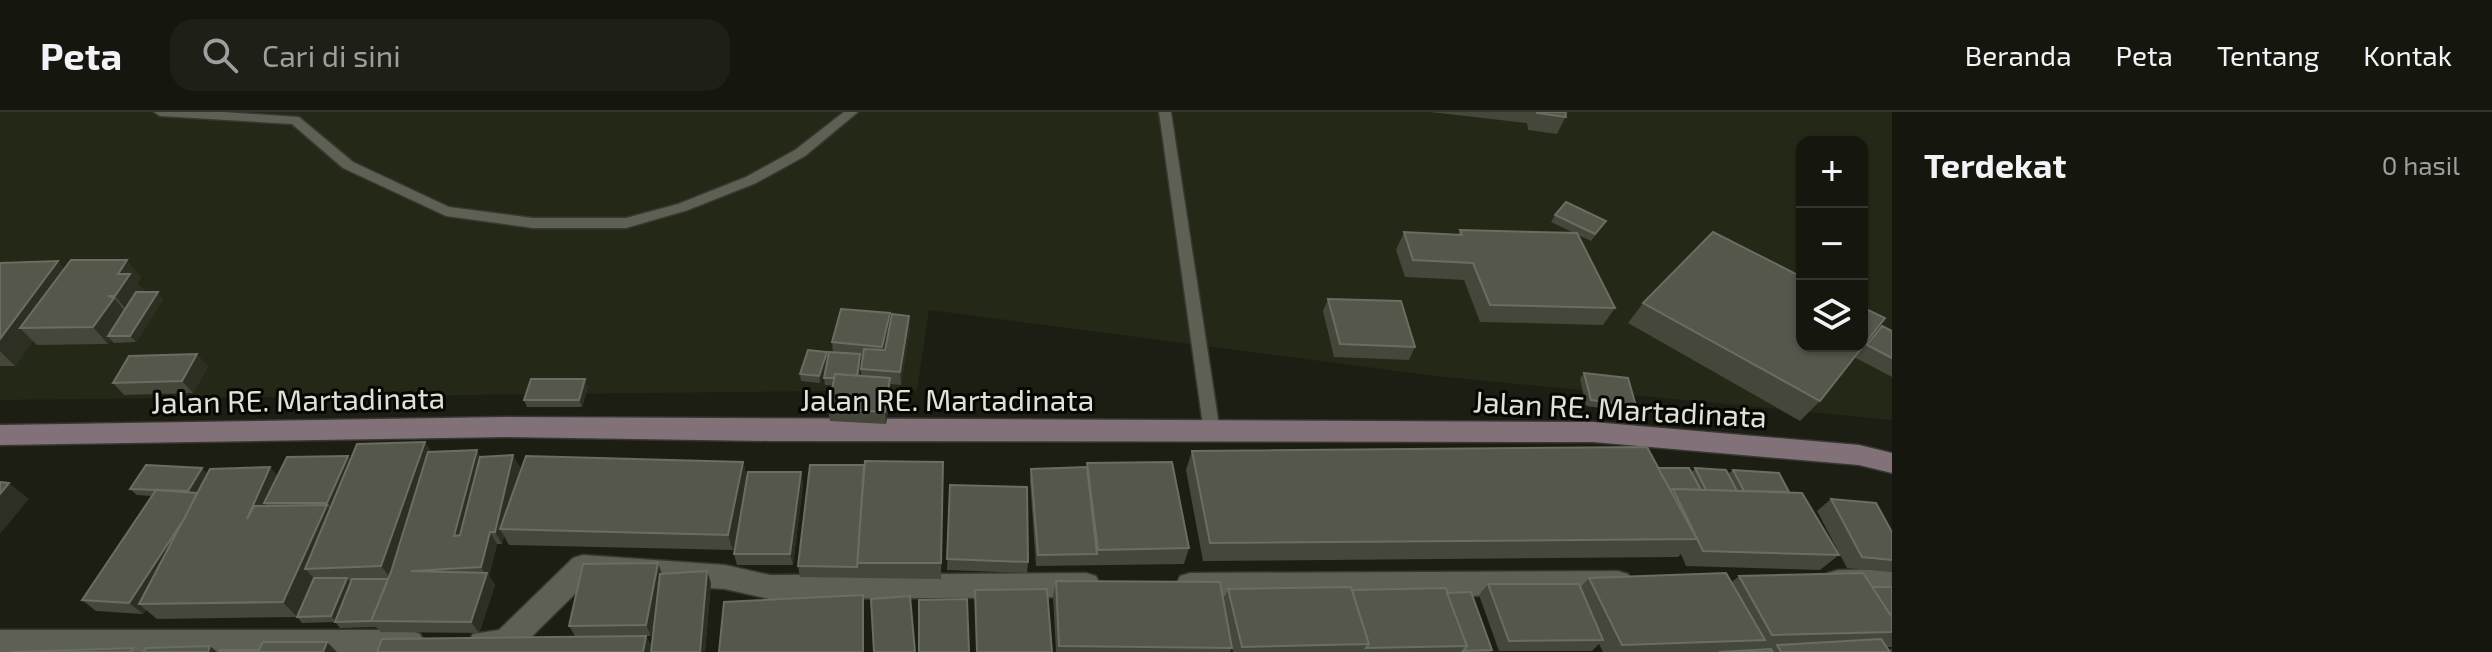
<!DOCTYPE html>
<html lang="id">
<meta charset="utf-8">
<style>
:root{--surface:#15160e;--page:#1e1f17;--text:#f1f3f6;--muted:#9d9f9e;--line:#34352e}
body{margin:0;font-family:"Exo 2",sans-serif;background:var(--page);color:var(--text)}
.controls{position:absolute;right:24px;top:24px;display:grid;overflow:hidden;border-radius:16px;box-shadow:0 2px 6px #0004}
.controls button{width:72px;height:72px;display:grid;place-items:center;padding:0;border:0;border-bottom:2px solid var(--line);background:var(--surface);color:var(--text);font:40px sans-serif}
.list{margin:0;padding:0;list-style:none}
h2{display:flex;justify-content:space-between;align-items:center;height:104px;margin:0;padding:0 32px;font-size:34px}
h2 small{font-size:26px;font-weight:400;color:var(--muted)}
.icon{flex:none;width:44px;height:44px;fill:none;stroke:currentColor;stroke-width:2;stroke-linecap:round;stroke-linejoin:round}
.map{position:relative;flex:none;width:1892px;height:540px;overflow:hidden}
header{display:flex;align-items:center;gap:48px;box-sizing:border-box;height:112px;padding:0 40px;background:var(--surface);border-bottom:2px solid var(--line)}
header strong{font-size:38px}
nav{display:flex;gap:44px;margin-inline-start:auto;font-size:28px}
.search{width:560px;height:72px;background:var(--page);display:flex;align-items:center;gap:20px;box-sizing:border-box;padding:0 28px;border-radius:24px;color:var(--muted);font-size:30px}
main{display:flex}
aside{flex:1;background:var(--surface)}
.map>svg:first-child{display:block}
.built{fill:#242816;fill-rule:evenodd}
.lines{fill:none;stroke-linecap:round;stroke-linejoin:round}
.lane-casing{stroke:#373832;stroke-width:3}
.street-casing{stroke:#373832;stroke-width:3}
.secondary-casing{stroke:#373832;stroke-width:3}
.lane{fill:#5d6052;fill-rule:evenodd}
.street{fill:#5d6052;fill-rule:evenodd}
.secondary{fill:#827179;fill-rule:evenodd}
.wall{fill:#44473a;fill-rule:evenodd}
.shaded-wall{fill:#2d2f23}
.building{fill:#55574b;stroke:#6a6d62;stroke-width:2}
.labels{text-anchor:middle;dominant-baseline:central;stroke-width:6;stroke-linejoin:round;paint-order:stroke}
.street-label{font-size:30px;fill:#e0e2da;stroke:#070804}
</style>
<header>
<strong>Peta</strong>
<div class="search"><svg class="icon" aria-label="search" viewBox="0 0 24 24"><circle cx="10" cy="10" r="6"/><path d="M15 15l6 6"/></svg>Cari di sini</div>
<nav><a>Beranda</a><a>Peta</a><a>Tentang</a><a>Kontak</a></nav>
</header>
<main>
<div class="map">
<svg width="1892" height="540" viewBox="0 0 1892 540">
<rect width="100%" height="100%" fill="#1c1e13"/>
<path class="built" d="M0,0H1892V308L1436,264L929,198L917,278L0,288ZM1802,30H1862V234H1802Z"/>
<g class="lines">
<defs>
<g id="lane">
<polygon points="154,0 224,0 299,5 353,50 449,95 533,106 626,106 678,92 746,65 795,38 844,0 858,0 805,44 756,71 688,98 626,116 533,116 446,104 343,56 292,12 160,4"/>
<polygon points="1159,0 1171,0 1220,320 1218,325 1206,325 1204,320"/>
</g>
<g id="street">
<polygon points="583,443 725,453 770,463 1086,461 1096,464 1100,473 1096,482 1086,485 770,487 725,477 589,468 516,540 473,540 468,531 473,522 499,518 573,446"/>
<polygon points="1892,457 1892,481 1838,482 1828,479 1824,470 1828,461 1838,458"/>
<polygon points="1618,459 1628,462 1632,471 1628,480 1618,483 1190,485 1180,482 1176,473 1180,464 1190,461"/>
<polygon points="0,518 410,518 420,522 425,531 420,540 0,540"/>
</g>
<polygon id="secondary" points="505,305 1593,310 1859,333 1892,341 1892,361 1859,353 1593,330 772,329 505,325 0,333 0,313"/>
</defs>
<use href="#lane" class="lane-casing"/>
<use href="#street" class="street-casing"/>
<use href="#secondary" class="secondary-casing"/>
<use href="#lane" class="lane"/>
<use href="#street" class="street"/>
<use href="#secondary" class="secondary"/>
</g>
<g class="wall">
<polygon points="1430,0 1568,0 1557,22 1528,18 1527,11"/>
<polygon points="1555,103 1606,109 1591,129 1578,123 1615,196 1603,213 1480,210 1464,168 1405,165 1396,138 1404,120 1458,123 1460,118 1574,121 1551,110"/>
<polygon points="0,151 141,165 137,171 144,179 143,180 163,187 136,230 114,231 111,228 108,232 37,233 33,229 15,254 0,254"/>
<polygon points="1328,187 1415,235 1409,248 1334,245 1323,199"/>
<polygon points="1643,191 1820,289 1800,309 1628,211"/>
<path d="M890,201V212L910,217L901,273L890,272L891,278L886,312L830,309L828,297L833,273H825L824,266L833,241L832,230ZM861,245L863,246L861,257V264H859Z"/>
<polygon points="1882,214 1892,219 1892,265 1854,245"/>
<polygon points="827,240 828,247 820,271 801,269 800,262"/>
<polygon points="208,254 193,281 124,283 113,271"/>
<polygon points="1584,261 1636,294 1630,300 1586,294 1580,267"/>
<polygon points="588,274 582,295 527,295 524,288"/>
<polygon points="1192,339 1658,356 1691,361 1695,356 1728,362 1733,358 1789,380 1839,443 1820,458 1686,454 1681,442 1678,445 1203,449 1186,358"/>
<polygon points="432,340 482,345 520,355 516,373 743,350 747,365 801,360 803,372 793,453 737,453 734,442 745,377 733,438 509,433 504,424 502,432 497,432 489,464 495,473 479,521 381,520 376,515 340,516 335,510 302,511 297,505 157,507 146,498 143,502 96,499 82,488 152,384 137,383 130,377 207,361 270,355 277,364 348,344 350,348"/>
<polygon points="943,350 941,467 800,465 798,454 864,353"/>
<polygon points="1087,351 1189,436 1184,452 1036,454 1030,369 1031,357 1087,355"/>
<polygon points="950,373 1028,450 1027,461 947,458"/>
<polygon points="1831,387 1892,420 1892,460 1847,456 1817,399"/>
<path d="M658,451L662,462L707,459L711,471L705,540H377L575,524L569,514ZM657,491L652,535L646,524H651Z"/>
<polygon points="1739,464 1872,475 1892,474 1892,535 1887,535 1884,532 1889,539 1892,536 1892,540 1603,540 1599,532 1592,539 1499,539 1479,483 1488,472 1581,475 1589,466 1732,470"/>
<polygon points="1056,469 1223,489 1228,477 1447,481 1492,538 1491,540 1233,540 1231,532 1232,536 1230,540 1056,540 1053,484"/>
</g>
<g class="shaded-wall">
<polygon points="127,148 141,165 137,171 144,179 129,201 115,184 118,162"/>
<polygon points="58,149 76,170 20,216 33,229 15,254 0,239 0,227"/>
<polygon points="158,180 163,187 136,230 130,224"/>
<polygon points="114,186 128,203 108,224 111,228 108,232 93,215"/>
<polygon points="890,201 890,214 883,247 882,235"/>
<polygon points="909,204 910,217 901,273 900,260"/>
<polygon points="827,240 828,247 820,271 819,264"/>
<polygon points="197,242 208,254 193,281 182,269"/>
<polygon points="890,266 891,278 886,312 885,300"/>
<polygon points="585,267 588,274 582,295 579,288"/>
<polygon points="425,330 436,346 393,469 381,454"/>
<polygon points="477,338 484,350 462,435 454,424"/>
<polygon points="513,343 520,355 506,417 500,417 504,424 502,432 495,420"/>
<polygon points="348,344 357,356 337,402 327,391"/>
<polygon points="743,350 747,366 733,438 728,423"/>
<polygon points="270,355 284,371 264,391 272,400 247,407"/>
<polygon points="202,356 208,362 194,386 188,379"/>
<polygon points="801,360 803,372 793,453 790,442"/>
<polygon points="9,371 29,387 0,422 0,382"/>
<polygon points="200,381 139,492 146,498 143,502 129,491"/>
<polygon points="327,393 340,409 305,457 314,466 297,505 283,490"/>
<polygon points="490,420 497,432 489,464 495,473 479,521 471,510 486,464 481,455"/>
<polygon points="658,451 662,463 651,524 646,513"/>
<polygon points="707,459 711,471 705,540 700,540"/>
<polygon points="347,466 352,472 337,510 331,504"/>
<polygon points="863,483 864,494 864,540 863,540"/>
<polygon points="646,524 654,540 643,540"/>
<polygon points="327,530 337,540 323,540"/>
<polygon points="210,534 217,540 208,540"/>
</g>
<g class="building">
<polygon points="1537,0 1565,0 1566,5 1537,1"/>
<polygon points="1566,90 1606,109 1595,122 1555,103"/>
<polygon points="1460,118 1577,121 1615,196 1490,193 1473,151 1413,148 1404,120 1462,123"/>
<polygon points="1713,120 1802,165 1802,234 1862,234 1862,195 1885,206 1820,289 1643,191"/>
<polygon points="71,148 127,148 118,162 130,162 115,184 108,184 114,186 93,215 20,216"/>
<polygon points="58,149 0,227 0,151"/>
<polygon points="136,180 158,180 130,224 108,224"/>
<polygon points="1328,187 1401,189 1415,235 1340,232"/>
<polygon points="841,197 890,201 882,235 832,230"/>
<polygon points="892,202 909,204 900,260 861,257 864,237 885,238"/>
<polygon points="1882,214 1892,219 1892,246 1867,233"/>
<polygon points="808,238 827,240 819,264 800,262"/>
<polygon points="829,240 860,242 857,264 835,262 834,266 824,266"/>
<polygon points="197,242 182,269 113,271 129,244"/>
<polygon points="1584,261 1628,266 1636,294 1591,288"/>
<polygon points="835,262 890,266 885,300 828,297"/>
<polygon points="531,267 585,267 579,288 524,288"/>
<polygon points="425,330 381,454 305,457 357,332"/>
<polygon points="1647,335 1697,427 1210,431 1192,339"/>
<polygon points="477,338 454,424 460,423 480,345 513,343 495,420 490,420 481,455 411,459 487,461 471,510 371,509 391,460 428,340"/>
<polygon points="348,344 327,391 264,391 287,345"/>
<polygon points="526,344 743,350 728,423 500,417"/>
<polygon points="865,349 943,350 941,451 857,451"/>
<polygon points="1172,350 1189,436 1098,438 1087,351"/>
<polygon points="146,353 202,356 188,379 130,377"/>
<polygon points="810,353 864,353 857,455 798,454"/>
<polygon points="270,355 247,407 254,394 327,393 283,490 139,492 210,357"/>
<polygon points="1087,355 1097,442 1038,443 1031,357"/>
<polygon points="1658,356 1689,356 1701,378 1673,377 1671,379"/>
<polygon points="1695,356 1726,358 1737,379 1706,378"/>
<polygon points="1733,358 1779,361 1789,380 1744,379"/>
<polygon points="748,360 801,360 790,442 734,442"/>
<polygon points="0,370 9,371 0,382"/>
<polygon points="950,373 1027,375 1028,450 947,447"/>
<polygon points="1673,377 1802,381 1839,443 1703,439"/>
<polygon points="156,378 197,381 184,407 129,491 82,488"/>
<polygon points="1831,387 1876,391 1892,420 1892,448 1862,445"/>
<polygon points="658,451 646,513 569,514 583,452"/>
<polygon points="707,459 700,540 651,540 660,462"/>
<polygon points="1726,461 1765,528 1622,533 1589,466"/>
<polygon points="1863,461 1892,505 1892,520 1772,523 1739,464"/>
<polygon points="314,466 347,466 331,504 297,505"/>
<polygon points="352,467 388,467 371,509 335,510"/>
<polygon points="1056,469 1220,470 1232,536 1059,534"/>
<polygon points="1488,472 1579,472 1603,528 1509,529"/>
<polygon points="1351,475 1369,532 1242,535 1228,477"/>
<polygon points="1872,475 1891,475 1892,477 1892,505"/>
<polygon points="1446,476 1467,534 1366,536 1369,532 1352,478"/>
<polygon points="1047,477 1052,540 977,540 975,478"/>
<polygon points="1471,480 1492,538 1463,539 1467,534 1447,481"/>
<polygon points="863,483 863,540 719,540 724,490"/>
<polygon points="910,484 915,540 874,540 871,487"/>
<polygon points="967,487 969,540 919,540 919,488"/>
<polygon points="646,524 643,540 377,540 382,527"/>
<polygon points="1881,527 1890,540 1781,540 1777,533"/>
<polygon points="263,530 327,530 323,540 258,540"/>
<polygon points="210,534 208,540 143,540 146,536"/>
<polygon points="133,536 131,540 11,540"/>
<polygon points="1771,537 1773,540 1719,540"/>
<polygon points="220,538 259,538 258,540 219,540"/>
</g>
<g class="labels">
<g class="street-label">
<text transform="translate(298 287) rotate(-1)">Jalan RE. Martadinata</text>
<text x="947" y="287">Jalan RE. Martadinata</text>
<text transform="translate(1620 296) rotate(3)">Jalan RE. Martadinata</text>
</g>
</g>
</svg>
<div class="controls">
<button>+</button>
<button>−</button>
<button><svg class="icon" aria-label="layers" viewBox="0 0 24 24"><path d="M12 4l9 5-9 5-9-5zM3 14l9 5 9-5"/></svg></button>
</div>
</div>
<aside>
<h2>Terdekat<small>0 hasil</small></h2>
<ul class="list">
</ul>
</aside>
</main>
